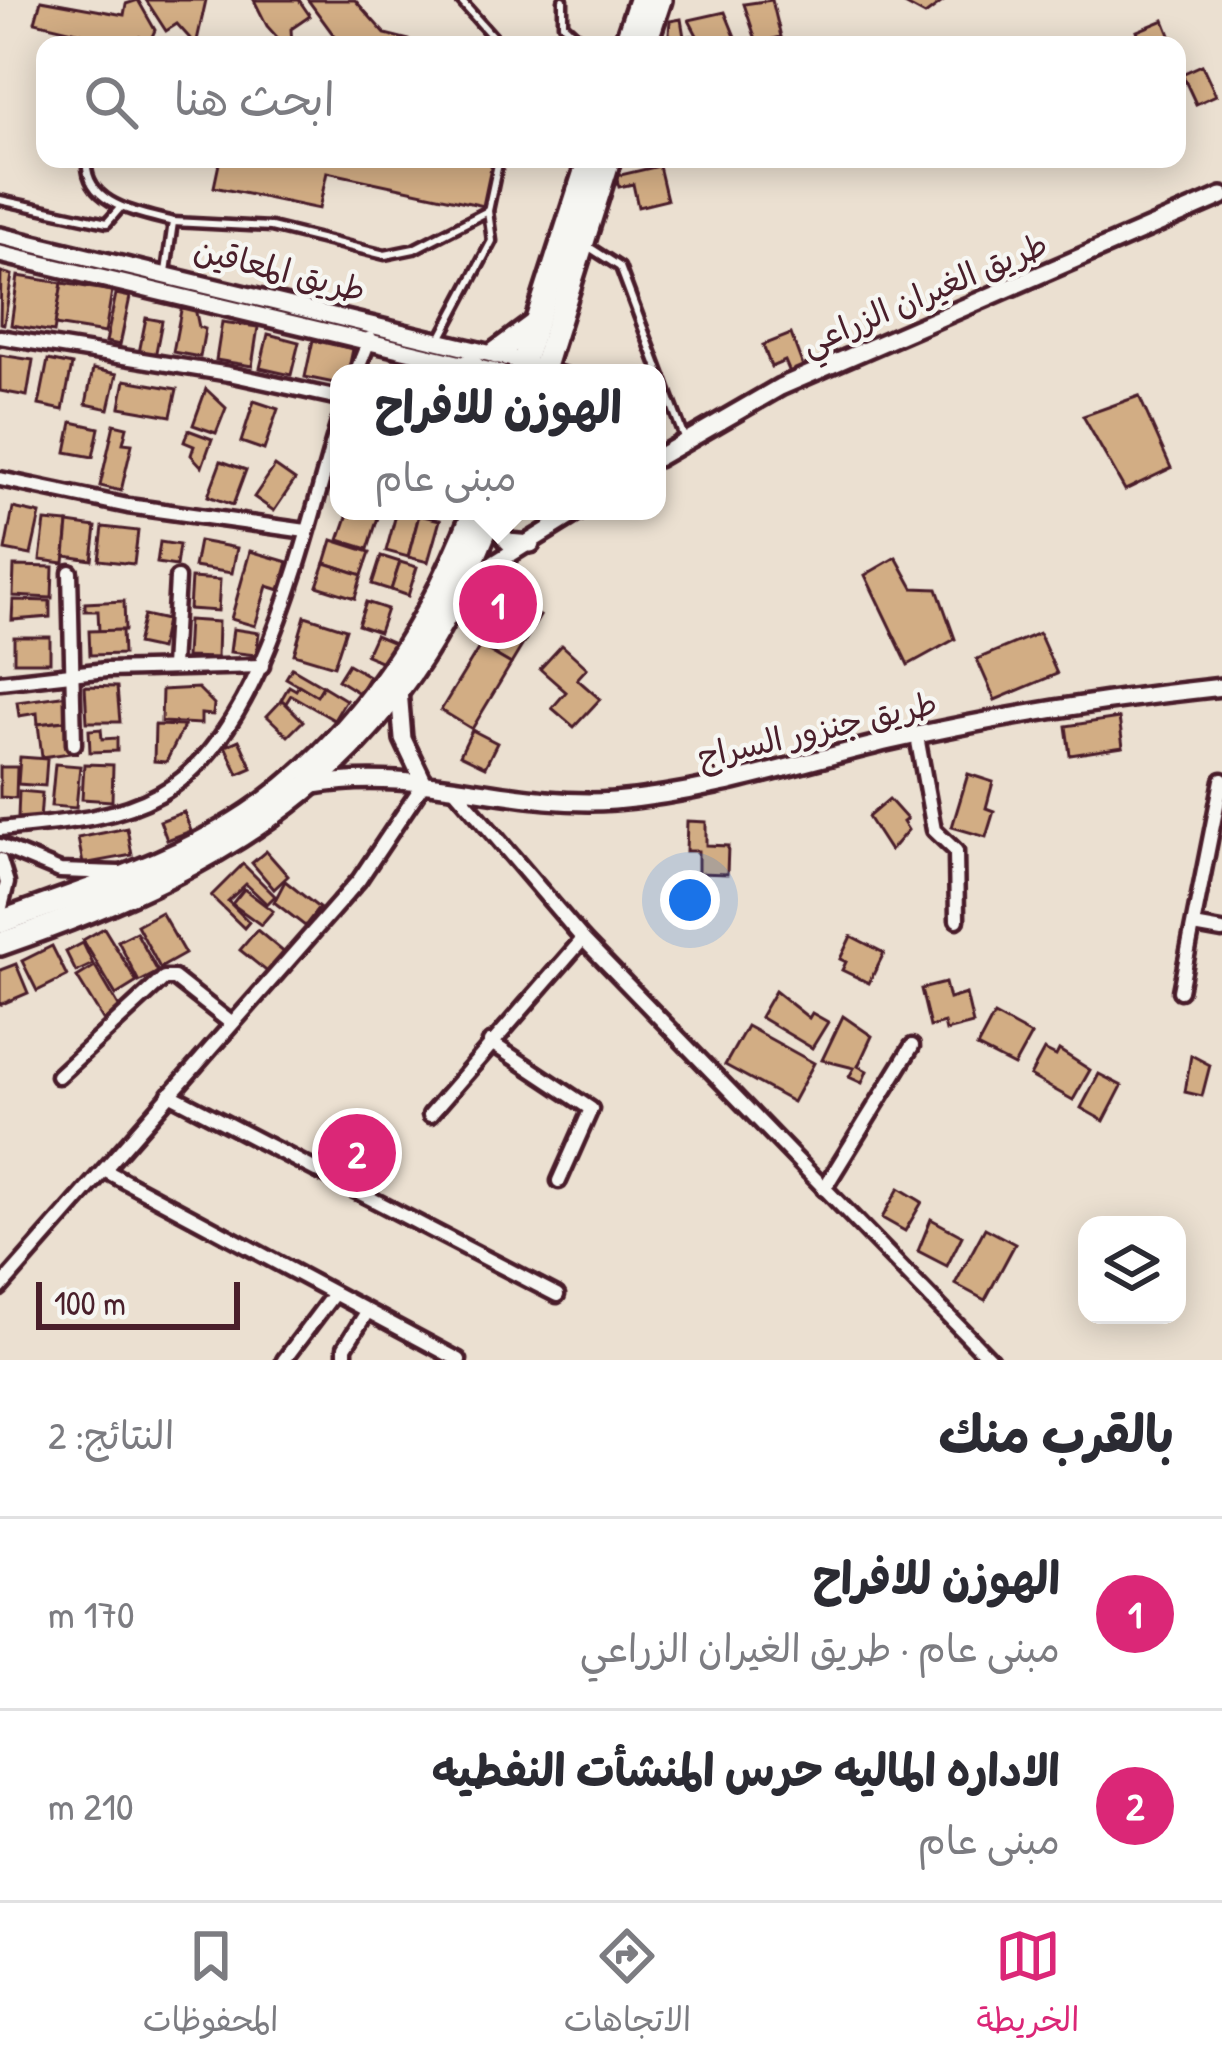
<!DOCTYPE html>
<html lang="ar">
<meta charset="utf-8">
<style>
:root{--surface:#fff;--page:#f7f7f7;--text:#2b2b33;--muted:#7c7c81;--line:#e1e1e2;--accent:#db2777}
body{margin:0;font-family:"Patrick Hand","Playpen Sans Arabic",sans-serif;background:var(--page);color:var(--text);direction:rtl}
.controls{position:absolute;right:36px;bottom:36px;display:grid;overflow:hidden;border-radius:24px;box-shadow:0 6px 30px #0003}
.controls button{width:108px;height:108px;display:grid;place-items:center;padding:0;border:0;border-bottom:3px solid var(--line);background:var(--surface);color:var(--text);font:60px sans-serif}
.scale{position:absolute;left:36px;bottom:30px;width:204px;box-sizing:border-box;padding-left:12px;border:6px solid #4a1f2b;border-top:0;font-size:33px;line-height:42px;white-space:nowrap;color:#4a1f2b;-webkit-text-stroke:9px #f6f6f2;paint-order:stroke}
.you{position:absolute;left:690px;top:900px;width:42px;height:42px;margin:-30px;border:9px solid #fff;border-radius:50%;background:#1a73e8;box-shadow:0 0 0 18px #1a73e833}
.badge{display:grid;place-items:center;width:78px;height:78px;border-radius:50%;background:var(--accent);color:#fff;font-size:39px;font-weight:700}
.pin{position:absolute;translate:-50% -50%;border:6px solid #fff;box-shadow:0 3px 12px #0006}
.popup{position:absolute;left:330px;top:364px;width:336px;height:156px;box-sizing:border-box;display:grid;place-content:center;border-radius:24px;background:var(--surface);filter:drop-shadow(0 3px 9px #0005);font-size:39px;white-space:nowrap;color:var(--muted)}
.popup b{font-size:45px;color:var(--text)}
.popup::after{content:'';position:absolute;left:50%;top:100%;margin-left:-24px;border:24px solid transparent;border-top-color:var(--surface)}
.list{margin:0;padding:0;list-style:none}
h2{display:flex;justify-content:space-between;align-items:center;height:156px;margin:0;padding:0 48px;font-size:51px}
h2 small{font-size:39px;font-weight:400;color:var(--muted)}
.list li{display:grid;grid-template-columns:78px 1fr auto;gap:36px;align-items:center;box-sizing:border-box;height:192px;padding:0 48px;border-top:3px solid var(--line)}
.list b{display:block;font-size:45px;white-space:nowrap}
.list p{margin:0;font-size:39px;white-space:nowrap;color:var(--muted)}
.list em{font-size:39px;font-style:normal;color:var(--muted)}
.icon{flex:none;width:66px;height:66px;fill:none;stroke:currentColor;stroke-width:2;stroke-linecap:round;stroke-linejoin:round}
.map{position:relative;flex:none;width:1222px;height:1360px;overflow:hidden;direction:ltr}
.search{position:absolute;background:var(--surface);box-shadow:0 6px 30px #0003;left:36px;right:36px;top:36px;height:132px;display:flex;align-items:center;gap:30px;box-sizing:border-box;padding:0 42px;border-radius:24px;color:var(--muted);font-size:45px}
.sheet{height:540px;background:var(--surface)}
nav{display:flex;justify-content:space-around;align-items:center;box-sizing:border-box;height:168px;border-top:3px solid var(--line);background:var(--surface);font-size:33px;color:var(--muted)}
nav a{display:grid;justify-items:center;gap:6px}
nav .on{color:var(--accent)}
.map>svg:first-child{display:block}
.building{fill:#d2ad84;stroke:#4a1f2b;stroke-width:3}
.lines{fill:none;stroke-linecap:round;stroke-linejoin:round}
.service-casing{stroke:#4a1f2b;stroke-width:15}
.minor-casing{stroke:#4a1f2b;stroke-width:21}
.tertiary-casing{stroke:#4a1f2b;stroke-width:24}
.primary-casing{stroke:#4a1f2b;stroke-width:30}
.service{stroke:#f6f6f2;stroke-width:6}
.minor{stroke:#f6f6f2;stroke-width:12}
.tertiary{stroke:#f6f6f2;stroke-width:15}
.primary{stroke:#f6f6f2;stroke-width:21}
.labels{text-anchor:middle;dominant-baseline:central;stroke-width:9;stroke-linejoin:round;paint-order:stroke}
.street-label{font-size:33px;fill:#4a1f2b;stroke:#f6f6f2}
</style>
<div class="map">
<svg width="1222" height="1360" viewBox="0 0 1222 1360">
<rect width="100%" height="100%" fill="#ebe0d1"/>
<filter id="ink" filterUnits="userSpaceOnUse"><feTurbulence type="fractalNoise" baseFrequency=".00833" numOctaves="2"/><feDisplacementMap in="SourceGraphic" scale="24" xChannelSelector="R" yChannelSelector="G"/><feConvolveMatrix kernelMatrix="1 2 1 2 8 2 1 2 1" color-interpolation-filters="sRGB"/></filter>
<g filter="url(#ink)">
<g class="building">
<polygon points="41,0 124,15 126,4 138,0 155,30 150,41 140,37 139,45 132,45 35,22"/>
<polygon points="146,0 206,0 196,45 177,24 166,31"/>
<polygon points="254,0 299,0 310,16 291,29 292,45 284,45 267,26"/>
<polygon points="308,0 355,0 385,34 429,45 369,45 335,37"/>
<polygon points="772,0 781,37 757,43 744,4"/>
<polygon points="897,0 945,0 925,15"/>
<polygon points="725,12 736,39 702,45 689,20"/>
<polygon points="681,19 684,37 692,36 694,45 668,45 670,21"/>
<polygon points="1164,20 1174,45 1142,45 1137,31"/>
<polygon points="1202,65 1216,95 1196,104 1182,74"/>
<polygon points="220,159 494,159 484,206 327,172 319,209 214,187"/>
<polygon points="659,166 667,200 638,207 633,184 619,187 616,176"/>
<polygon points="1,272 12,275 4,324 0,323"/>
<polygon points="18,276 62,283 54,332 11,325"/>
<polygon points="62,283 112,291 105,333 55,325"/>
<polygon points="116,294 130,297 120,345 106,342"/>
<polygon points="182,305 195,308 199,327 205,329 200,357 173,352"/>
<polygon points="146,318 162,321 155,357 139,353"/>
<polygon points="222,322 258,327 252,366 216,360"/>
<polygon points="268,334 299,342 291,375 260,368"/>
<polygon points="791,334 804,369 791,375 785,361 771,367 763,345"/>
<polygon points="313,340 353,349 348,373 339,373 339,384 305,377"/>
<polygon points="0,355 33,360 27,396 0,391"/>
<polygon points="48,360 72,365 63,410 39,405"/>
<polygon points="93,369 117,374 109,409 86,404"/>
<polygon points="125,380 177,389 171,416 120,407"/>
<polygon points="206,389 226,408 216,433 193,425"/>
<polygon points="1139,396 1171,468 1125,490 1083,416"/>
<polygon points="254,401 278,409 264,450 241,442"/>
<polygon points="72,422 99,428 93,457 66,452"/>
<polygon points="114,424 127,427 123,443 132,444 121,491 100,486"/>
<polygon points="188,430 212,439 202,467 191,455 194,446 184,442"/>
<polygon points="221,461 246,470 233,505 208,496"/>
<polygon points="275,466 295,480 274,511 254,497"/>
<polygon points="13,508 40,514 31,555 5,550"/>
<polygon points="349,511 380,511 368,549 339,540"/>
<polygon points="397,511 419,515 408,557 386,551"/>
<polygon points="419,515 440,520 428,562 408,557"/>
<polygon points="45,521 68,523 64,563 40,560"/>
<polygon points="68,523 96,527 92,560 65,556"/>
<polygon points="103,527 138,531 134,564 99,560"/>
<polygon points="332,540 370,552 362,575 325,563"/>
<polygon points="199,541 237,548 232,573 194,567"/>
<polygon points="160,542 179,545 176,566 157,563"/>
<polygon points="250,551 288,562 280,590 267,586 255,626 231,619"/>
<polygon points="381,556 400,562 391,590 372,584"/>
<polygon points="896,557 913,588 937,589 955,639 908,665 865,575"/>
<polygon points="400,562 417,567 408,596 391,590"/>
<polygon points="325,563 362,575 355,598 317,586"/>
<polygon points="14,566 53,567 52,598 13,596"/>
<polygon points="191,578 220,580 218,611 189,609"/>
<polygon points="509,598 540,616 511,664 480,646"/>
<polygon points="13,600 50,601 50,617 12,620"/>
<polygon points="124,601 125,630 99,631 98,611 85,611 85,603"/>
<polygon points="366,602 387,609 379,632 358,625"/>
<polygon points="144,615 166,620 160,649 137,644"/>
<polygon points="305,616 346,629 334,666 294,654"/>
<polygon points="188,620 218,622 217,658 186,657"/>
<polygon points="233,629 259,633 256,655 230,652"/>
<polygon points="122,630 123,654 90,655 89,631"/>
<polygon points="1039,633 1057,674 995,700 977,659"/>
<polygon points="375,635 394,643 385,663 366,655"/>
<rect x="14" y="637" width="36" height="25"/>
<polygon points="562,645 587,668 577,679 600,699 574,727 552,708 566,692 540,669"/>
<polygon points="480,646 511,664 472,729 441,710"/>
<polygon points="348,664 369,676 359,693 338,680"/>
<polygon points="292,668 323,686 317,696 286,678"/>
<polygon points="299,685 317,696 323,686 346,700 334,720 291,695 286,703 281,700 289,686 296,690"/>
<polygon points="85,686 117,687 120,722 87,722"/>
<polygon points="198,688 214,704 213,715 201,714 201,724 161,722 162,690"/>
<polygon points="68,695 70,715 65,721 38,724 37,713 19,716 17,702"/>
<polygon points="282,700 303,721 288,736 267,716"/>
<polygon points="1119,718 1123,747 1070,755 1066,726"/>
<polygon points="65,721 70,753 42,757 38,724"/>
<polygon points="155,725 184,726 166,762 154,761"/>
<polygon points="101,729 102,739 117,738 117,751 90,752 89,730"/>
<polygon points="472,730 497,743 485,767 460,755"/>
<polygon points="239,740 252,768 238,774 225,746"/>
<polygon points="20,757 47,759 45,786 18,784"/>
<polygon points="55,764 80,766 76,808 51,806"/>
<polygon points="84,764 113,765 112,801 82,799"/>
<polygon points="0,767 17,767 16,798 0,797"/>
<polygon points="968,774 993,782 986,808 994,811 986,837 952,827"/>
<polygon points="19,791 42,793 40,820 18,818"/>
<polygon points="889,799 907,819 903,822 908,830 890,851 868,817"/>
<polygon points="184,812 191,831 167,840 160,821"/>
<polygon points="687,821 706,822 706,845 728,846 727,874 698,873 698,851 686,851"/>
<polygon points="127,828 132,855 83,864 78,838"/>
<polygon points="266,851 288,876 274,889 252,863"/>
<polygon points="243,864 275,896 267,904 246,884 228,901 249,922 244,928 211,896"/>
<polygon points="285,881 319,908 305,926 274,902"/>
<polygon points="244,889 273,911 261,925 232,904"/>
<polygon points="161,912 185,954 160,968 137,925"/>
<polygon points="104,928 137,982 116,995 83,940"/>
<polygon points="257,930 286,954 270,974 240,950"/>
<polygon points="136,932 158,972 139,982 118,941"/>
<polygon points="851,936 884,953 869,983 842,970 846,962 840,959"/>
<polygon points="83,943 93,964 76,972 66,952"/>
<polygon points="52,946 67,976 37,991 22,961"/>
<polygon points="16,964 28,993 0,1005 0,970"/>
<polygon points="95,966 121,1010 104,1021 77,977"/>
<polygon points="945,983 949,999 966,994 973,1024 946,1031 944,1023 930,1027 921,989"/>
<polygon points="775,991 809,1018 812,1013 828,1022 812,1048 760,1017"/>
<polygon points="994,1015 1031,1035 1014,1066 977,1047"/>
<polygon points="843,1016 872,1036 858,1066 867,1071 862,1083 849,1077 854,1068 822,1060"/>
<polygon points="747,1026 814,1063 793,1102 725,1065"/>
<polygon points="1044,1050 1056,1056 1059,1050 1090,1070 1073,1100 1030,1076"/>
<polygon points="1191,1055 1210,1065 1202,1096 1185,1092"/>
<polygon points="1099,1074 1122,1086 1104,1121 1081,1108"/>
<polygon points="899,1188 922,1202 905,1231 882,1218"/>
<polygon points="931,1219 962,1236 947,1266 918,1251"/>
<polygon points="985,1228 1015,1244 985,1300 955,1284"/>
</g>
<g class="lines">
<defs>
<g id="service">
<polyline points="460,0 500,45"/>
<polyline points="563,0 563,24 586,45"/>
<path d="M87,159C83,205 140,213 173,222L166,272"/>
<polyline points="0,200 107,223 120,208"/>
<polyline points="173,222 271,227 385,255 414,249 488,211 499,159"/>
<polyline points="586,245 620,267 685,440"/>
<polyline points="441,337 492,241 488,211"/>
<polyline points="547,368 567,373"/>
</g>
<g id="minor">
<polyline points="0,337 229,374 339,398"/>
<polyline points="356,373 370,338"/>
<polyline points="0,479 128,506 306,531"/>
<polyline points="70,572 74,744"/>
<polyline points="172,667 177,578"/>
<polyline points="0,682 106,670 262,666"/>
<polyline points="917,736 934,830 956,851 957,920"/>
<polyline points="453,787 583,939 991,1360"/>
<path d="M0,829C54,823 112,821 160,794C265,737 306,529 339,422"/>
<polyline points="0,846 60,871 119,873"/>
<polyline points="0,860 7,883 0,911"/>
<polyline points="1194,926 1222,931"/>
<polyline points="1180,991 1222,780"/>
<polyline points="490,1042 591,1109 559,1181"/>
<polyline points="58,1076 164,978 174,978 231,1023"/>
<polyline points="169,1094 557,1295"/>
<polyline points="430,1115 583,939"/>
<polyline points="104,1170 459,1360"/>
<polyline points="824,1189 912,1046"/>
<polyline points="0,1288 359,880 424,783"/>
<polyline points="284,1360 333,1295"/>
<polyline points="345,1360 345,1347 367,1312"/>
</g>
<g id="tertiary">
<polyline points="0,236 529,363"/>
<polyline points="0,254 500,373"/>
<polyline points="657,458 780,387 1222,196"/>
<polyline points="491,517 508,542 531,544"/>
<polyline points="463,583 579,511"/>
<polyline points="399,690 403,739 424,783"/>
<path d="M315,785C416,766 513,809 614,801C709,793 798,763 890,741C999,716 1110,699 1222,687"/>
</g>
<g id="primary">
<polyline points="625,45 640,0"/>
<polyline points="645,45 660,0"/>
<polyline points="496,353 534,325"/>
<polyline points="470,364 480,373"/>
<polyline points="520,373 589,159"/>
<polyline points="542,373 609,159"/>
<path d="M0,922C75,895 152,871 222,831C342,763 426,637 474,511"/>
<path d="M0,944C245,860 398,763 493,511"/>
</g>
</defs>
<use href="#service" class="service-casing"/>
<use href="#minor" class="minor-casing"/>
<use href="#tertiary" class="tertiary-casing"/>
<use href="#primary" class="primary-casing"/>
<use href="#service" class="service"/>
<use href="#minor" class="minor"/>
<use href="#tertiary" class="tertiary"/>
<use href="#primary" class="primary"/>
</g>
</g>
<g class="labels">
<g class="street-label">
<text transform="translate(280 269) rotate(14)">طريق المعاقين</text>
<text transform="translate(924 293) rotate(-23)">طريق الغيران الزراعي</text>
<text transform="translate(817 729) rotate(-13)">طريق جنزور السراج</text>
</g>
</g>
</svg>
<div class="controls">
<button><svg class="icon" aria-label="layers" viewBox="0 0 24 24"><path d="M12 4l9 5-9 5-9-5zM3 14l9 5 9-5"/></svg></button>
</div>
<div class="scale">100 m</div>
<div class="you"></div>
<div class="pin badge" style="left:498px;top:604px">1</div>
<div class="popup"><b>الهوزن للافراح</b>مبنى عام</div>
<div class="pin badge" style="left:357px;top:1153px">2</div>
<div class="search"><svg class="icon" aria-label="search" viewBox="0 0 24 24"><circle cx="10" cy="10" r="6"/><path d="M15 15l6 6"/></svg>ابحث هنا</div>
</div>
<section class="sheet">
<h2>بالقرب منك<small>النتائج: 2</small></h2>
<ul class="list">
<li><span class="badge">1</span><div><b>الهوزن للافراح</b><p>مبنى عام · طريق الغيران الزراعي</p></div><em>170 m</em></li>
<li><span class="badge">2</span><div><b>الاداره الماليه حرس المنشأت النفطيه</b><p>مبنى عام</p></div><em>210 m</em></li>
</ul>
</section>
<nav>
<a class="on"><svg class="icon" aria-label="map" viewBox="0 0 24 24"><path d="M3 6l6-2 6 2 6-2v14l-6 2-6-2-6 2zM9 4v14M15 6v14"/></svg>الخريطة</a>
<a><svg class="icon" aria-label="directions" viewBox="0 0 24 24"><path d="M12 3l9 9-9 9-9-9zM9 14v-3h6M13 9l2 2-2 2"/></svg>الاتجاهات</a>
<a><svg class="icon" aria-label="saved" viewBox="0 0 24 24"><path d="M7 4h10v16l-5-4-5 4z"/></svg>المحفوظات</a>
</nav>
